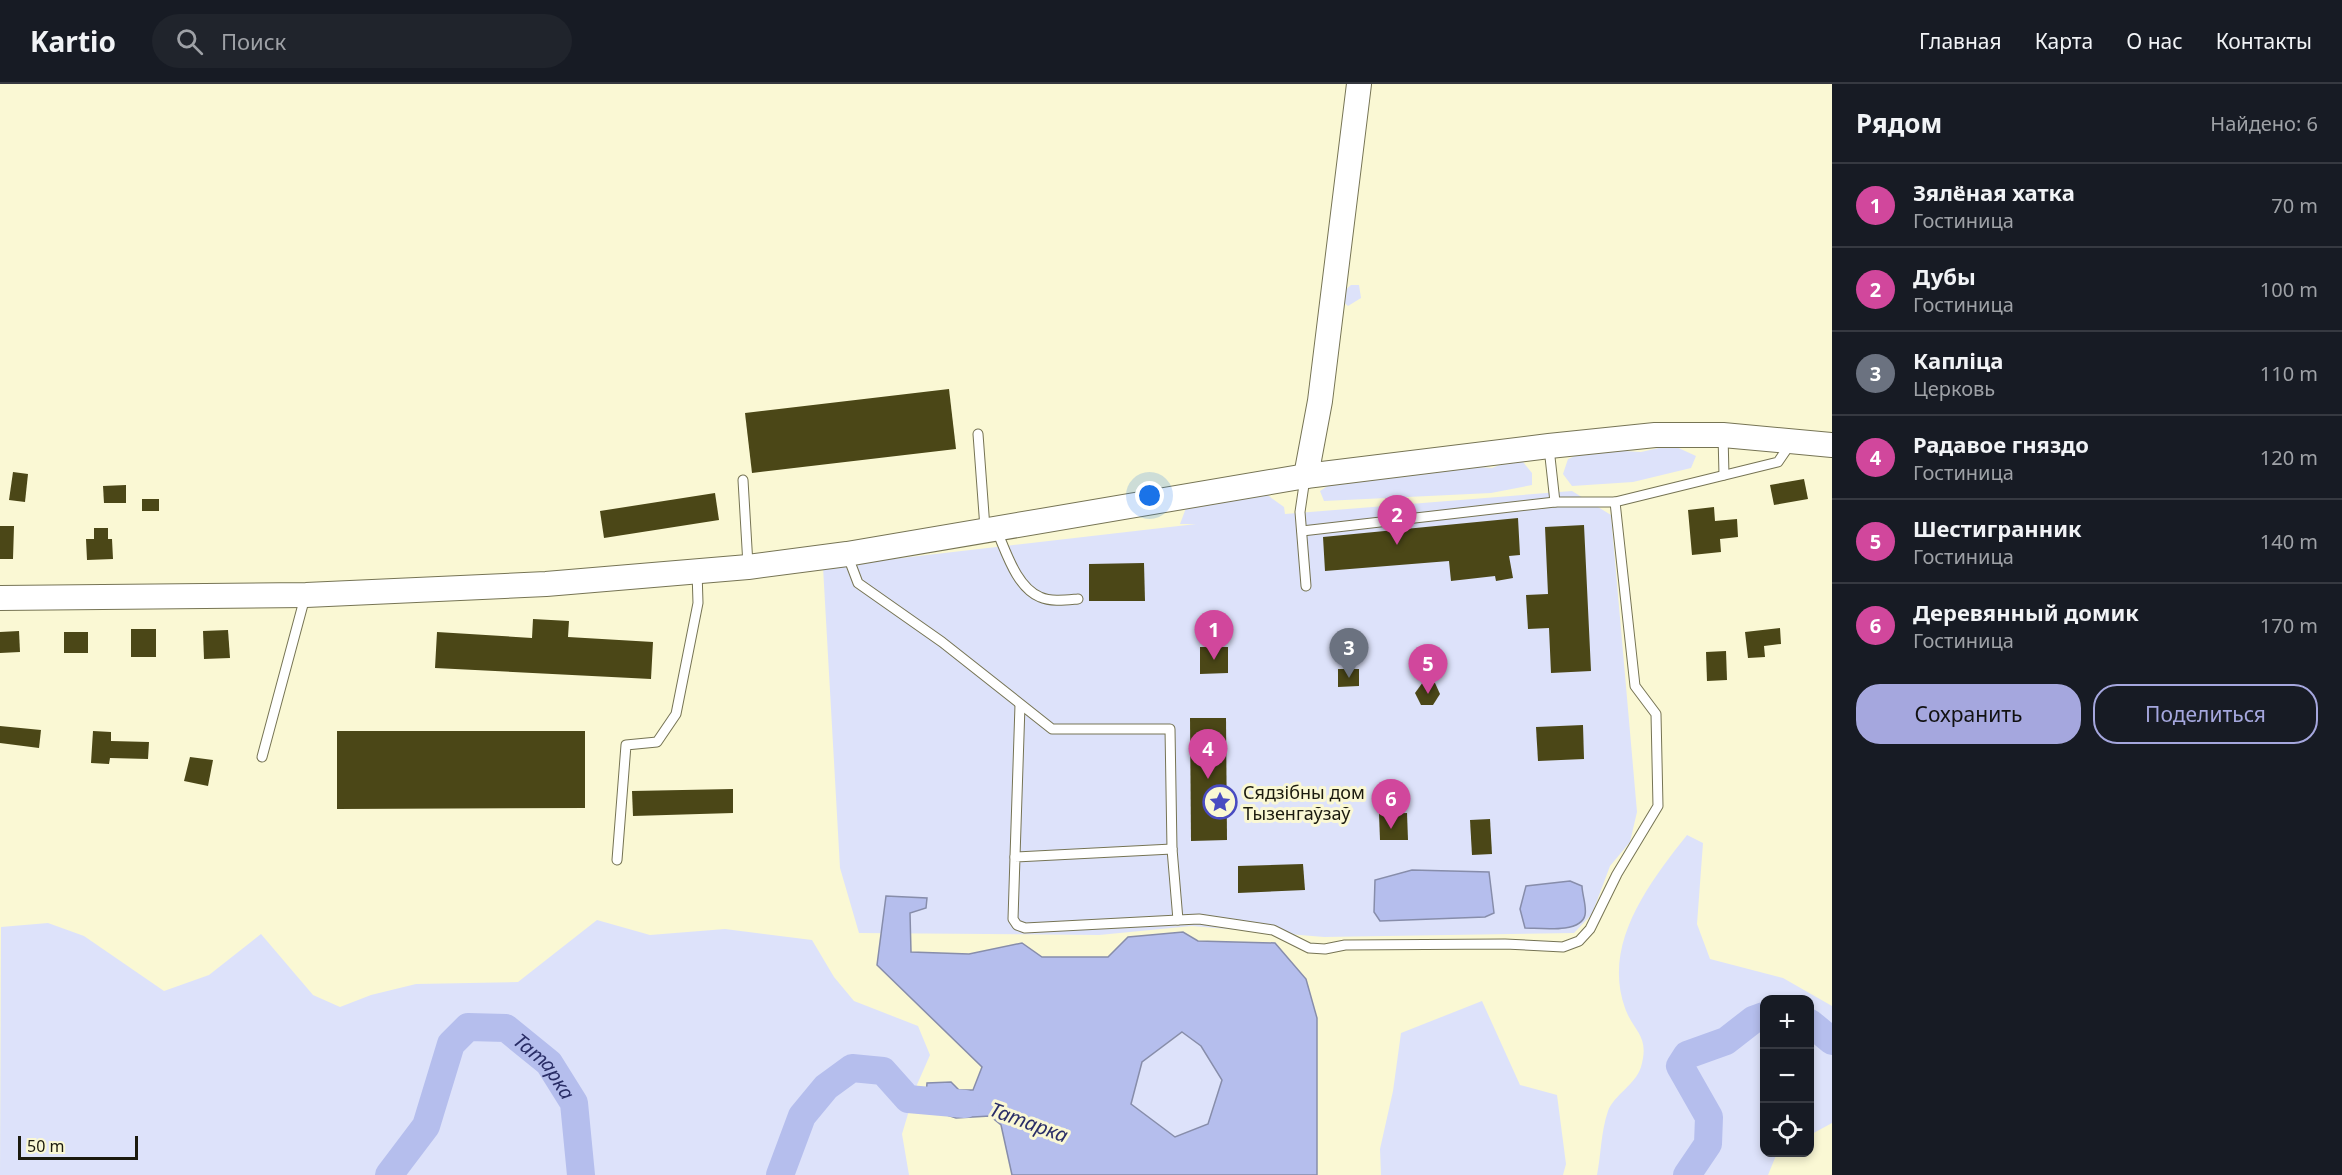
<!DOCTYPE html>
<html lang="ru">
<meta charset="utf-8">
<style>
:root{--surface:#171b24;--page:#20242c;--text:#f1f3f6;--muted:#9ea1a6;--line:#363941;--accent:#a5a7de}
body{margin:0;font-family:"Noto Sans",sans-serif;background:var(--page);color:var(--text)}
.controls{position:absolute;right:18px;bottom:18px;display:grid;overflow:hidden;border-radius:12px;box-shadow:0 3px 9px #0003}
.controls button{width:54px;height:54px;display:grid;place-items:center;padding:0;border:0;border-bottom:2px solid var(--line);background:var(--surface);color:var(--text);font:30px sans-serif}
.scale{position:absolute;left:18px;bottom:15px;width:120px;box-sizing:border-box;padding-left:6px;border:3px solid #1b1a0e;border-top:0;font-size:16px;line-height:21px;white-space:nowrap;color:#1b1a0e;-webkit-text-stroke:4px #faf8d4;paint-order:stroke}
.you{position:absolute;left:1150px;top:412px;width:21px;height:21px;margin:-15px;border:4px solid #fff;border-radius:50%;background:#1a73e8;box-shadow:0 0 0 9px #1a73e833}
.badge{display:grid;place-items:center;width:39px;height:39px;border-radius:50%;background:var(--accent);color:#fff;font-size:20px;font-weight:700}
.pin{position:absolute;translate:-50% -50px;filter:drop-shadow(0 2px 3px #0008)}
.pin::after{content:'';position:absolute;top:32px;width:21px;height:18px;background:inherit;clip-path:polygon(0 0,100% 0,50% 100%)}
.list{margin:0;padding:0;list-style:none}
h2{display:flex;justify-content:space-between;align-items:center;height:78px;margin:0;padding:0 24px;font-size:26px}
h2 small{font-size:20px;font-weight:400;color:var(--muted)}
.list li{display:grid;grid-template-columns:39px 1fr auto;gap:18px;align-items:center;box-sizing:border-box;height:84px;padding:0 24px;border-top:2px solid var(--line)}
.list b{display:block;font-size:22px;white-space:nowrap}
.list p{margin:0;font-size:20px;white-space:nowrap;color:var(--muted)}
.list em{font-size:20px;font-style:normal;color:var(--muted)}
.actions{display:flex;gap:12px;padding:18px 24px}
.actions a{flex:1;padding:14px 0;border:2px solid var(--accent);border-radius:24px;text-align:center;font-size:21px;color:var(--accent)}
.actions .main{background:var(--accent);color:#111}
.icon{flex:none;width:33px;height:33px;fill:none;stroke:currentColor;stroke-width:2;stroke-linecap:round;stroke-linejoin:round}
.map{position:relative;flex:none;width:1832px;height:1091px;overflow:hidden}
header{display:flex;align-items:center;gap:36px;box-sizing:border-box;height:84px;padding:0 30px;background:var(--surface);border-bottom:2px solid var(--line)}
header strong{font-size:28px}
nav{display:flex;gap:33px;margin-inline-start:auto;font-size:21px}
.search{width:420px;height:54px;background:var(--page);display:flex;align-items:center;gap:15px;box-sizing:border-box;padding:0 21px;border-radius:33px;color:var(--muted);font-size:22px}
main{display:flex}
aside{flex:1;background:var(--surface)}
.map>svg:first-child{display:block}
.green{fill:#dde2fa}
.water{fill:#b5beed;stroke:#878daa;stroke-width:1.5;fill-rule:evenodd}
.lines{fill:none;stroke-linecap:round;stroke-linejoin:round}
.river{stroke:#b5beed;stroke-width:28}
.building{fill:#4b4717}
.service-casing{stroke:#767454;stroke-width:11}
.tertiary-casing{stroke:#767454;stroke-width:26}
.service{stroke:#fff;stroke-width:9}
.tertiary{stroke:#fff;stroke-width:24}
.labels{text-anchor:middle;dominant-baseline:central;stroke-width:6;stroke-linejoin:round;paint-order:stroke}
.poi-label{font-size:18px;fill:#1b1a0e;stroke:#faf8d4;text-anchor:start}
.water-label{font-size:20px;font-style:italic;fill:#2a2e67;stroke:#faf8d4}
</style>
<header>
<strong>Kartio</strong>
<div class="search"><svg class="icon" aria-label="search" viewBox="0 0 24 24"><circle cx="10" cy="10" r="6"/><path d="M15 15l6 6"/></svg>Поиск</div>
<nav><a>Главная</a><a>Карта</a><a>О нас</a><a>Контакты</a></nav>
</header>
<main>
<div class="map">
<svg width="1832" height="1091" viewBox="0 0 1832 1091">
<rect width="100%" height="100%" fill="#faf8d4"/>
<g class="green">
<polygon points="1351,201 1359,201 1361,214 1348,222 1342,217 1344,207"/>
<polygon points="1672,361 1696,372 1691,384 1633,398 1572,402 1563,390 1568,375 1591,365 1641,368"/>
<polygon points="1519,373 1532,389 1532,401 1491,409 1324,417 1320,407 1329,401 1447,380 1492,384"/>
<polygon points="1572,407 1611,431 1637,728 1630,758 1610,782 1592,830 1574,849 1324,853 1192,842 1099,851 859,849 840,784 823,483 1196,440 1180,440 1186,424 1266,410 1284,423 1285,430"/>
<path d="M1687,751L1703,759L1697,840L1710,875L1783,894L1832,922V1039L1810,1051V916H1764V1068L1777,1069L1768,1091H1597C1601,1071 1601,1047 1608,1027C1614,1011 1636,1000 1641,983C1650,951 1634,949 1625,924C1602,860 1649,799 1687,751Z"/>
<polygon points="597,836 650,851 725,845 812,856 834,893 854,917 918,942 930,971 916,1003 902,1050 909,1091 0,1091 1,843 48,839 84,852 164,907 209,891 261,850 313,911 340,923 371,911 416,900 518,898"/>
<polygon points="1482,917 1520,1001 1557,1011 1566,1080 1563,1091 1381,1091 1380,1065 1393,1007 1401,949"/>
<polygon points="1183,948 1201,962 1222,996 1208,1040 1175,1053 1131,1020 1142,978"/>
</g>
<g class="water">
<polygon points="1412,786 1489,788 1494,829 1485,833 1380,837 1374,828 1375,796"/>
<path d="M1570,797L1582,802C1582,810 1587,823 1585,831C1581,850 1539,844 1525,844L1520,825L1526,802Z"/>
<path d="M886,812L927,814L926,824L910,829L911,868L969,870L1022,859L1042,873H1108L1128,853L1183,848L1198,857L1275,859L1306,895L1317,934V1091H1012L1001,1041L990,1032L956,1034L925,1024L927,999L951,998L959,1006H973L982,983L877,881ZM1182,948L1201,962L1222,996L1208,1040L1175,1053L1131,1020L1142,978Z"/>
</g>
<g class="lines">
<g class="river">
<polyline points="1810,939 1832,957"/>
<path id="s1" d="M389,1091L426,1042L451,960L468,943L506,944L549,979L574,1019L581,1091"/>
<polyline points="780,1091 802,1032 826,1003 852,984 883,987 908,1015 965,1020"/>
<polyline points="1687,1091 1708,1060 1709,1033 1680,982 1687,971 1726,957 1753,936 1764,932"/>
</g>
</g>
<g class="building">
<polygon points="949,305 956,365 752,389 745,329"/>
<polygon points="13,388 28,390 25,418 9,416"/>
<polygon points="1804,395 1808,415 1774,421 1770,401"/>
<polygon points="126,401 126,419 104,419 103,402"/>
<polygon points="715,409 719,436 604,454 600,427"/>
<rect x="142" y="415" width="17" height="12"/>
<polygon points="1714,423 1715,437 1737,435 1738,453 1720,455 1721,468 1692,471 1688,426"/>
<polygon points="1518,434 1520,471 1509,472 1513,494 1496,497 1495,492 1451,497 1449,477 1325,487 1323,453"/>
<polygon points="1584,441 1591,587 1551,589 1549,544 1528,545 1526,511 1548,510 1545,443"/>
<polygon points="0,442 14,442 13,475 0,475"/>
<polygon points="94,444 108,444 108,455 112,455 113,475 87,476 86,455 94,455"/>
<polygon points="1144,479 1145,517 1089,517 1089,480"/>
<polygon points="533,535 569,537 568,553 653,558 651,595 435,584 437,548 532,554"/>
<polygon points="1780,544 1781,560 1764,562 1765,573 1748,574 1745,548"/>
<rect x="131" y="545" width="25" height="28"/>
<polygon points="228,546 230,574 204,575 203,547"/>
<polygon points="19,547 20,568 0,569 0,548"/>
<rect x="64" y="548" width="24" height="21"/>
<polygon points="1200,563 1228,563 1228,589 1200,590"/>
<polygon points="1726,567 1727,596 1707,597 1706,568"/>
<polygon points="1338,585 1359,585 1359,602 1338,603"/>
<polygon points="1423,598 1435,599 1440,610 1433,621 1421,621 1415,609"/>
<polygon points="1190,634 1226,634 1227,756 1191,757"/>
<polygon points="1583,641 1584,675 1538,677 1536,643"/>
<polygon points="0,642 41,646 39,664 0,659"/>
<polygon points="93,647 111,648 111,657 149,658 148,675 110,674 109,680 91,679"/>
<polygon points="337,647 585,647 585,724 337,725"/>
<polygon points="190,673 213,676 208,702 184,697"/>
<polygon points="733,705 733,729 633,732 632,707"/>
<polygon points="1407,729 1408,756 1380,756 1379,730"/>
<polygon points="1490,735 1492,770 1472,771 1470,736"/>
<polygon points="1303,780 1305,806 1238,809 1238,782"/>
</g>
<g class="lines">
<defs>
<g id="service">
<polyline points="978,350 985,444"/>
<polyline points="1723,351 1724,391"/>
<polyline points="1549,364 1555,418"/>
<polyline points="1305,394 1300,428 1306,502"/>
<polyline points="743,396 748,481"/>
<path d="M996,445C1006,467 1016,503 1040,513C1051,518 1066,516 1078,515"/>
<polyline points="1302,447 1555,418 1615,418 1778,378 1791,359"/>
<polyline points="847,470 858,499 942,558 1052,645 1170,645 1172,765 1178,836 1199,835 1273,846 1309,864 1325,865 1345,861 1505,860 1563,863 1579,857 1590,845 1617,790 1658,722 1656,630 1635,602 1615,418"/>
<polyline points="262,673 305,513"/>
<polyline points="1172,765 1015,773 1013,835 1017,841 1025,844 1178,836"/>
<polyline points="1015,773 1020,621"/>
<polyline points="617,776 626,661 657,658 676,630 698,519 697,487"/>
</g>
<g id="tertiary">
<polyline points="1306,392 1320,317 1359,0"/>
<polyline points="0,514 306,511 546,500 748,483 847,470 1306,392 1549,362 1655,351 1723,351 1832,361"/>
</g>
</defs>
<use href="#service" class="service-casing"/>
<use href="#tertiary" class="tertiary-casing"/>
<use href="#service" class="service"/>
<use href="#tertiary" class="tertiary"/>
</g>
<defs>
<symbol id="sight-ring" viewBox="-11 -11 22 22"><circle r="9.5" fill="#faf8d4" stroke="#494bc1" stroke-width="1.5"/><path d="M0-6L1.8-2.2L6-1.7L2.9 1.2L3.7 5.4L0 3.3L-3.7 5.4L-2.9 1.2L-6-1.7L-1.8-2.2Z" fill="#494bc1"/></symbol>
</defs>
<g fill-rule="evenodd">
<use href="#sight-ring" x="1201" y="699" width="38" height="38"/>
</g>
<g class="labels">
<g class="poi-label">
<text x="1243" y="708">Сядзібны дом<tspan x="1243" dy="21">Тызенгаўзаў</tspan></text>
</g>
<g class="water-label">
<text stroke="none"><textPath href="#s1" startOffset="264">Татарка</textPath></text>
<text transform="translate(1029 1038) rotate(20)">Татарка</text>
</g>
</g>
</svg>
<div class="controls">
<button>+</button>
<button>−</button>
<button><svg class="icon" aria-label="locate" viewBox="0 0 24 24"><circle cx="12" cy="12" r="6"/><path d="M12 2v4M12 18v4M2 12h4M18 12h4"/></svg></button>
</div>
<div class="scale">50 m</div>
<div class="you"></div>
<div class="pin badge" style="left:1214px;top:576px;background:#d1479c">1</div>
<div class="pin badge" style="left:1397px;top:461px;background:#d1479c">2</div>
<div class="pin badge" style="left:1349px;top:594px;background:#6b7280">3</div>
<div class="pin badge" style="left:1208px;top:695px;background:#d1479c">4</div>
<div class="pin badge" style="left:1428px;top:610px;background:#d1479c">5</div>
<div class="pin badge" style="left:1391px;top:745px;background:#d1479c">6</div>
</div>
<aside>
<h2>Рядом<small>Найдено: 6</small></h2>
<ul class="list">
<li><span class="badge" style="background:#d1479c">1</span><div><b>Зялёная хатка</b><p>Гостиница</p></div><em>70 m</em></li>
<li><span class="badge" style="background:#d1479c">2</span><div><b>Дубы</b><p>Гостиница</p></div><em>100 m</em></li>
<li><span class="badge" style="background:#6b7280">3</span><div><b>Капліца</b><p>Церковь</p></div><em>110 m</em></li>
<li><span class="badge" style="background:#d1479c">4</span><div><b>Радавое гняздо</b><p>Гостиница</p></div><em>120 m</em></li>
<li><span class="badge" style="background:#d1479c">5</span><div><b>Шестигранник</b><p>Гостиница</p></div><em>140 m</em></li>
<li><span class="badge" style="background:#d1479c">6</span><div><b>Деревянный домик</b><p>Гостиница</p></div><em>170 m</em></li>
</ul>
<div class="actions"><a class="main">Сохранить</a><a>Поделиться</a></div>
</aside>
</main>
